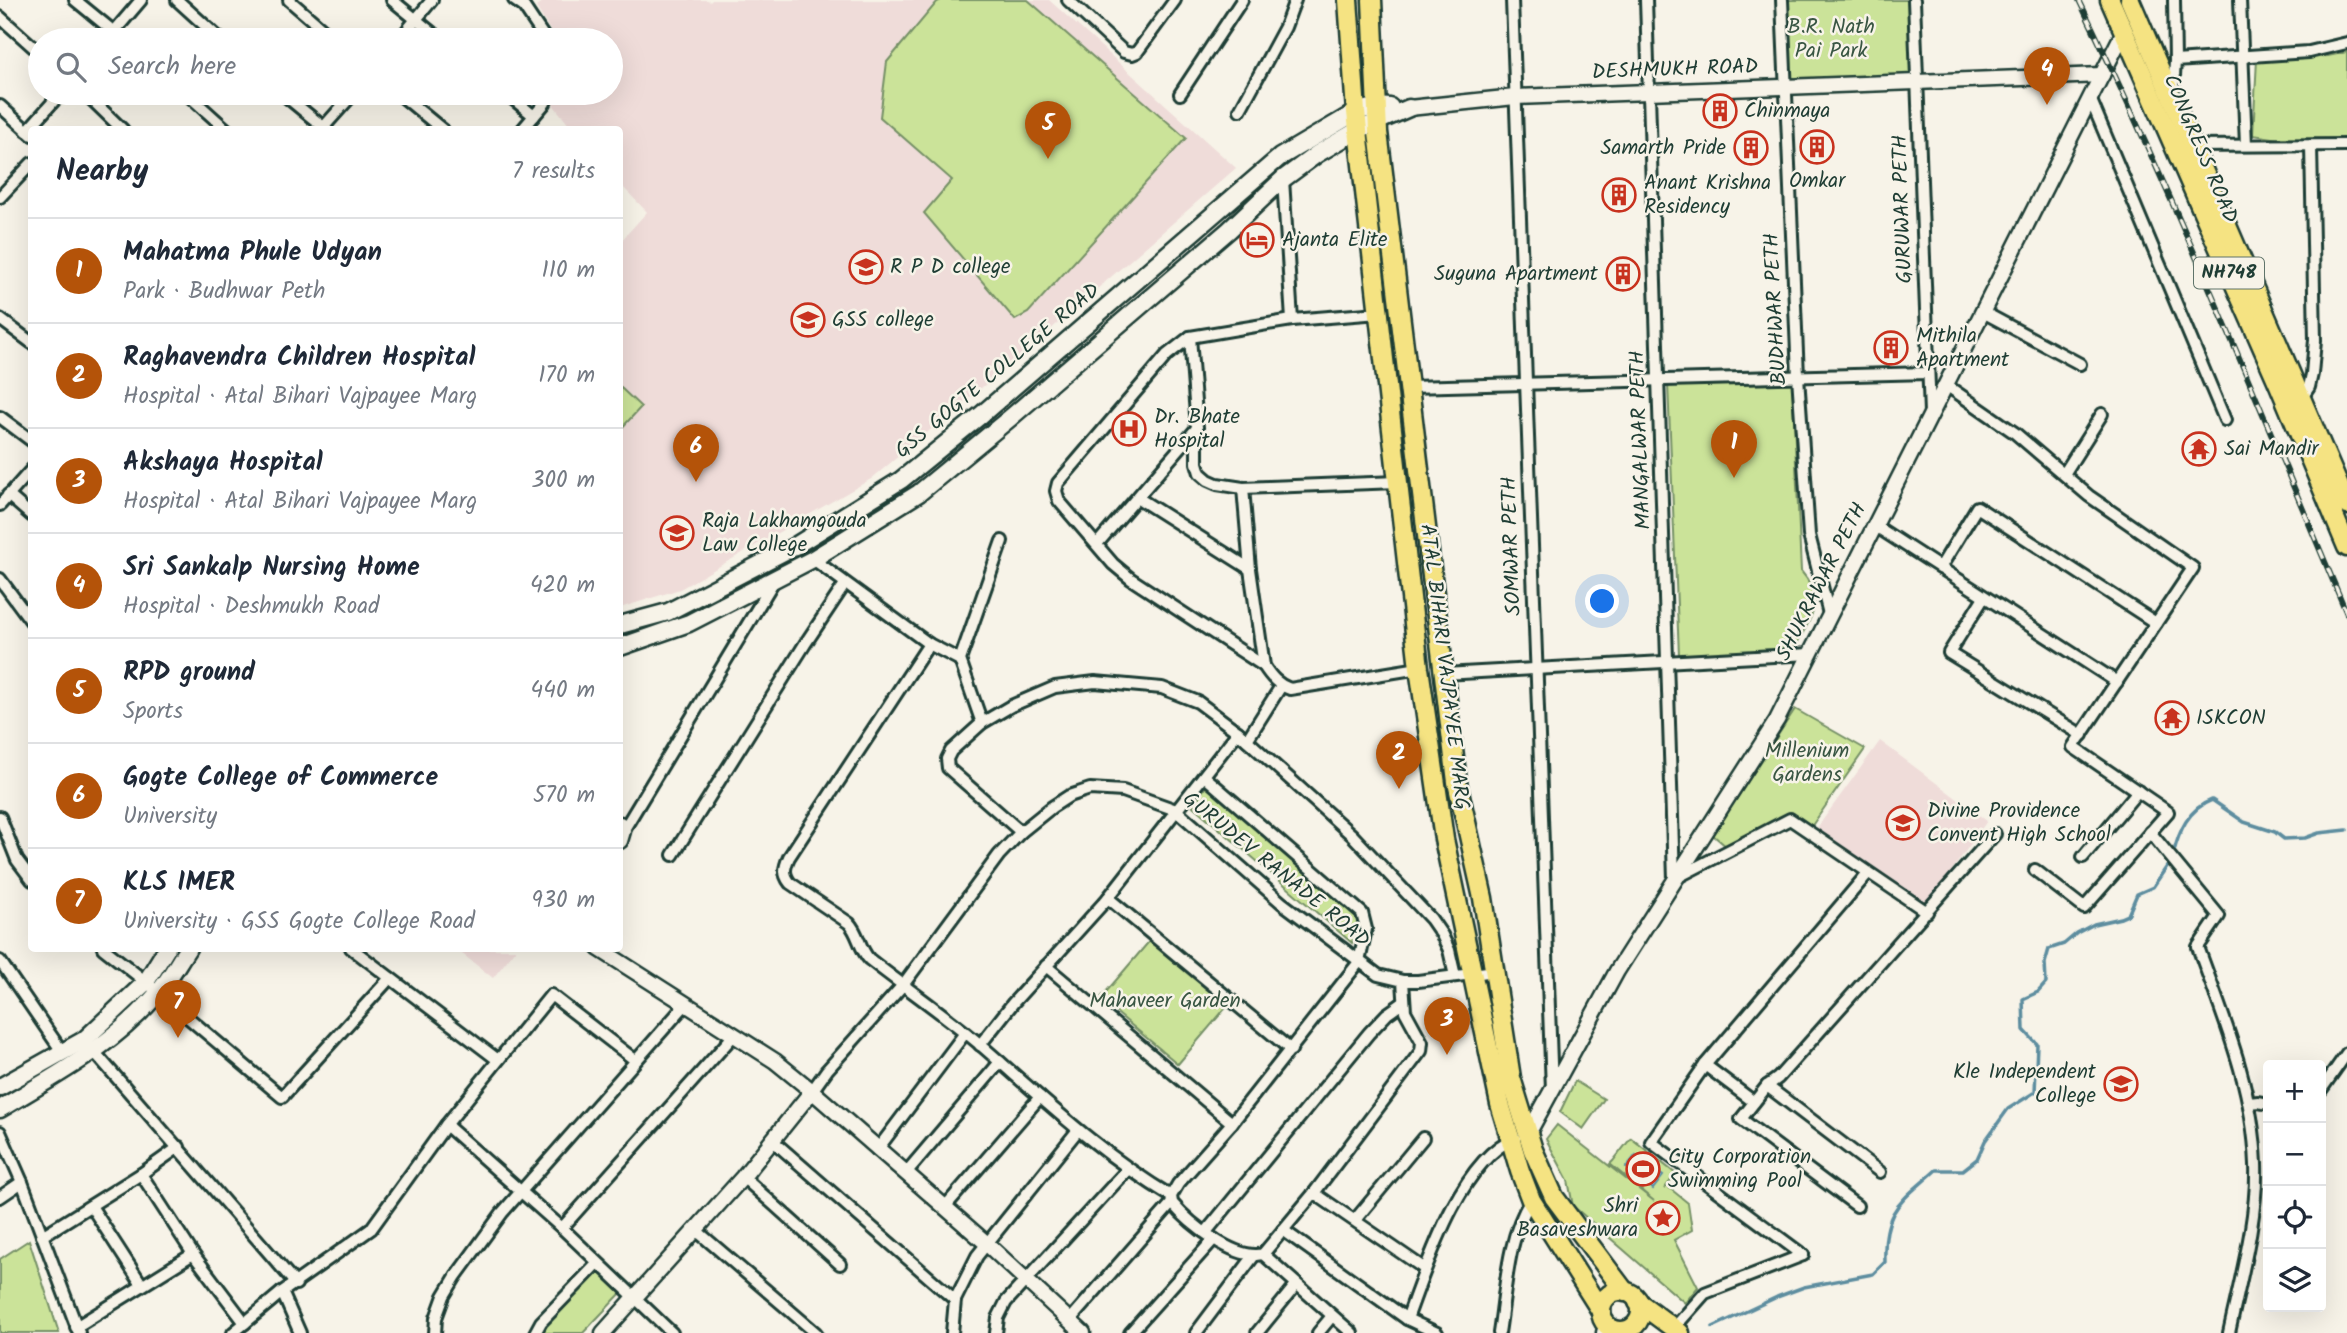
<!DOCTYPE html>
<meta charset="utf-8">
<style>
:root{--surface:#fff;--page:#f6f6f7;--text:#1f2937;--muted:#747a83;--line:#e0e1e3;--accent:#b45309}
body{margin:0;font-family:Kalam,sans-serif;background:var(--page);color:var(--text)}
.controls{position:absolute;right:21px;bottom:21px;display:grid;overflow:hidden;border-radius:7px;box-shadow:0 7px 28px #0002}
.controls button{width:63px;height:63px;display:grid;place-items:center;padding:0;border:0;border-bottom:2px solid var(--line);background:var(--surface);color:var(--text);font:35px sans-serif}
.you{position:absolute;left:1603px;top:602px;width:24px;height:24px;margin:-18px;border:5px solid #fff;border-radius:50%;background:#1a73e8;box-shadow:0 0 0 10px #1a73e833}
.badge{display:grid;place-items:center;width:46px;height:46px;border-radius:50%;background:var(--accent);color:#fff;font-size:23px;font-weight:700}
.pin{position:absolute;translate:-50% -58px;filter:drop-shadow(0 2px 4px #0008)}
.pin::after{content:'';position:absolute;top:37px;width:24px;height:21px;background:inherit;clip-path:polygon(0 0,100% 0,50% 100%)}
.list{margin:0;padding:0;list-style:none}
h2{display:flex;justify-content:space-between;align-items:center;height:91px;margin:0;padding:0 28px;font-size:30px}
h2 small{font-size:23px;font-weight:400;color:var(--muted)}
.list li{display:grid;grid-template-columns:46px 1fr auto;gap:21px;align-items:center;box-sizing:border-box;height:105px;padding:0 28px;border-top:2px solid var(--line)}
.list b{display:block;font-size:26px;white-space:nowrap}
.list p{margin:0;font-size:23px;white-space:nowrap;color:var(--muted)}
.list em{font-size:23px;font-style:normal;color:var(--muted)}
.icon{flex:none;width:38px;height:38px;fill:none;stroke:currentColor;stroke-width:2;stroke-linecap:round;stroke-linejoin:round}
.map{position:relative;flex:none;width:2347px;height:1333px;overflow:hidden}
.search{position:absolute;background:var(--surface);box-shadow:0 7px 28px #0002;left:28px;top:28px;width:595px;height:77px;display:flex;align-items:center;gap:18px;box-sizing:border-box;padding:0 24px;border-radius:38px;color:var(--muted);font-size:26px}
.panel{position:absolute;background:var(--surface);box-shadow:0 7px 28px #0002;left:28px;top:126px;width:595px;height:826px;border-radius:7px}
.map>svg:first-child{display:block}
.built{fill:#efdcd9}
.green{fill:#cbe399;stroke:#759066;stroke-width:2}
.water{fill:#86c3e6;stroke:#5d8d9f;stroke-width:2}
.lines{fill:none;stroke-linecap:round;stroke-linejoin:round}
.stream{stroke:#5d8d9f;stroke-width:3.5}
.minor-casing{stroke:#1f3d34;stroke-width:16}
.tertiary-casing{stroke:#1f3d34;stroke-width:19}
.secondary-casing{stroke:#1f3d34;stroke-width:21}
.primary-casing{stroke:#1f3d34;stroke-width:23}
.trunk-casing{stroke:#1f3d34;stroke-width:23}
.minor{stroke:#f7f3e8;stroke-width:10}
.tertiary{stroke:#f7f3e8;stroke-width:14}
.secondary{stroke:#f7f3e8;stroke-width:16}
.primary{stroke:#f5e382;stroke-width:18}
.trunk{stroke:#f5e382;stroke-width:18}
.rail-casing{stroke:#1f3d34;stroke-width:6}
.rail{stroke:#f7f3e8;stroke-width:3.5;stroke-dasharray:10;stroke-linecap:butt}
.labels{text-anchor:middle;dominant-baseline:central;stroke-width:5;stroke-linejoin:round;paint-order:stroke}
.shield{fill:#f7f3e8;stroke:#60746a;stroke-width:2}
.shield-label{font-size:19px;font-weight:bold;fill:#1f3d34}
.park-label{font-size:21px;fill:#395643;stroke:#f7f3e8}
.street-label{font-size:21px;fill:#1f3d34;stroke:#f7f3e8}
.poi-label{font-size:21px;fill:#1f3d34;stroke:#f7f3e8;text-anchor:start}
</style>
<div class="map">
<svg width="2347" height="1333" viewBox="0 0 2347 1333">
<rect width="100%" height="100%" fill="#f7f3e8"/>
<filter id="ink" filterUnits="userSpaceOnUse"><feTurbulence type="fractalNoise" baseFrequency=".0143" numOctaves="2"/><feDisplacementMap in="SourceGraphic" scale="14" xChannelSelector="R" yChannelSelector="G"/><feConvolveMatrix kernelMatrix="1 2 1 2 8 2 1 2 1" color-interpolation-filters="sRGB"/></filter>
<g filter="url(#ink)">
<g class="built">
<polygon points="545,0 708,0 710,2 712,0 1049,0 1236,168 1026,351 871,479 680,589 620,608 620,242 647,212 620,184 620,130 572,129 552,103 560,93 611,93 611,40 556,40 536,7"/>
<polygon points="1880,741 1987,821 1925,908 1814,832"/>
<polygon points="456,949 516,949 493,978"/>
</g>
<g class="green">
<polygon points="941,0 1028,0 1186,138 1028,313 1015,320 924,213 952,180 880,117 887,62 937,2"/>
<polygon points="1788,0 1908,0 1911,76 1791,81"/>
<polygon points="2347,52 2347,139 2318,145 2253,135 2257,59 2328,56"/>
<path d="M1792,378L1801,571C1827,601 1809,620 1794,649L1679,655L1668,384Z"/>
<polygon points="620,387 641,407 620,430"/>
<polygon points="1795,709 1865,749 1811,827 1791,814 1727,847 1713,835"/>
<polygon points="1210,780 1359,916 1352,943 1193,806"/>
<polygon points="1152,938 1229,1004 1178,1064 1100,999"/>
<polygon points="1575,1081 1604,1099 1583,1129 1560,1112"/>
<polygon points="1557,1125 1654,1201 1610,1164 1613,1161 1631,1138 1676,1174 1664,1189 1667,1186 1688,1203 1692,1230 1674,1240 1698,1287 1685,1303 1573,1206 1568,1180 1546,1139"/>
<polygon points="29,1240 59,1333 0,1333 0,1259"/>
<polygon points="598,1269 622,1292 583,1333 539,1333 544,1323"/>
</g>
<polygon class="water" points="1636,1155 1663,1176 1653,1189 1626,1167"/>
<g class="lines">
<g class="stream">
<path d="M2173,855C2179,831 2188,809 2212,800L2244,822L2275,832L2284,839L2305,838L2319,833L2347,830"/>
<path d="M1713,1327L1777,1297L1804,1287L1873,1274L1885,1262C1883,1208 1901,1202 1936,1170H1963L1977,1159L1985,1141L2008,1109L2035,1092L2037,1044L2024,1030L2023,999L2038,992L2046,983L2045,963L2049,949L2064,944L2077,933L2094,924L2121,918L2128,915L2137,894L2153,887L2170,862"/>
</g>
<defs>
<g id="minor">
<polyline points="75,0 124,40"/>
<polyline points="177,0 221,40"/>
<polyline points="289,0 335,40"/>
<polyline points="392,0 441,40"/>
<polyline points="514,0 524,7 546,40"/>
<polyline points="1068,0 1124,52 1132,54 1137,52 1175,0"/>
<polyline points="1512,0 1552,1090"/>
<polyline points="1646,0 1674,879 1790,819 1927,912"/>
<polyline points="1782,0 1798,376 1809,535 1829,614"/>
<polyline points="1914,0 1930,413"/>
<polyline points="2174,0 2175,61"/>
<polyline points="2240,0 2246,145"/>
<polyline points="0,17 40,53"/>
<polyline points="107,40 141,0"/>
<polyline points="399,40 432,0"/>
<polyline points="2173,92 2175,61 2309,52 2347,43"/>
<polyline points="85,93 123,130"/>
<polyline points="186,93 227,130"/>
<polyline points="282,93 327,130"/>
<polyline points="398,93 443,130"/>
<polyline points="506,93 534,116"/>
<polyline points="1180,94 1242,0"/>
<polyline points="2090,98 2225,420"/>
<polyline points="0,106 32,135"/>
<polyline points="1240,110 1285,27 1295,0"/>
<polyline points="321,130 354,93"/>
<polyline points="522,130 545,103 549,93"/>
<polyline points="27,131 61,93"/>
<polyline points="2191,146 2347,145"/>
<polyline points="1283,179 1292,320"/>
<polyline points="0,197 32,163"/>
<polyline points="1983,312 2080,364"/>
<polyline points="0,319 32,343"/>
<polyline points="1190,337 1197,428 1197,463 1200,473 1208,480 1217,484 1243,488 1398,482"/>
<polyline points="1946,385 2015,433 2089,496 2193,568 2073,747 2168,812 2084,908 2035,870"/>
<polyline points="1409,387 1928,373"/>
<polyline points="2301,399 2309,387 2312,374 2315,340 2311,146"/>
<polyline points="0,417 32,441"/>
<polyline points="2064,474 2102,414"/>
<path d="M1243,488L1250,569L1264,666C1271,677 1278,685 1290,689L1419,668"/>
<polyline points="8,495 32,516"/>
<polyline points="1138,498 1250,569"/>
<polyline points="0,505 32,469"/>
<polyline points="1874,525 2117,682"/>
<polyline points="1097,544 1197,428"/>
<polyline points="813,559 929,644 960,660"/>
<polyline points="1940,568 1977,507 2156,623"/>
<polyline points="0,579 31,621"/>
<polyline points="1984,597 1949,653 2082,735"/>
<path d="M929,644L789,857C784,868 783,874 790,883L849,923C859,934 859,948 869,959C907,989 947,1016 983,1047C1044,1100 1102,1155 1171,1196"/>
<polyline points="1264,666 1131,579 1113,564 1059,501 1056,491 1058,483 1167,355 1190,337 1292,320 1379,313"/>
<polyline points="1444,674 1810,654"/>
<polyline points="982,723 960,660 1002,541"/>
<polyline points="1247,740 1281,686"/>
<path d="M1204,776L1362,913L1366,929L1359,962L1232,1123L1178,1184L1171,1196L1172,1203C1189,1223 1235,1261 1263,1254L1314,1193L1421,1051L1422,1042L1405,1011L1403,981"/>
<polyline points="0,817 17,860 32,880"/>
<polyline points="623,831 775,579"/>
<polyline points="1021,832 948,768 947,759 951,751 982,723 1011,706 1055,687 1095,682 1162,688 1198,702 1238,732 1352,835 1431,919 1442,935 1449,950 1455,976"/>
<path d="M2150,832L2219,916L2198,947C2224,1019 2253,1087 2256,1164C2258,1217 2240,1281 2229,1333"/>
<polyline points="673,855 805,644 845,584"/>
<polyline points="2083,857 2138,791"/>
<polyline points="1108,898 1291,1050"/>
<polyline points="103,948 146,982 282,1097 390,978"/>
<polyline points="351,948 498,1060"/>
<polyline points="0,961 63,1053"/>
<polyline points="1046,966 1232,1123"/>
<polyline points="980,1045 1013,1003 1108,898 1238,732"/>
<polyline points="91,1048 296,1284"/>
<polyline points="1705,1065 1754,1102"/>
<polyline points="1767,1086 1880,1172"/>
<polyline points="2321,1090 2347,1053"/>
<polyline points="812,1091 827,1070 903,985 999,855 1021,832 1052,807 1069,796 1090,789 1123,791 1176,810 1282,903 1378,975 1403,981 1418,981 1495,971"/>
<polyline points="2250,1103 2258,1102 2268,1104"/>
<polyline points="446,1125 562,1228 672,1333"/>
<polyline points="0,1132 22,1182 79,1333"/>
<polyline points="772,1140 955,1300"/>
<polyline points="877,1150 965,1033"/>
<polyline points="141,1174 193,1254 245,1323"/>
<polyline points="905,1174 1000,1062"/>
<polyline points="743,1177 840,1264"/>
<polyline points="1314,1193 1425,1269"/>
<polyline points="0,1197 22,1182"/>
<polyline points="91,1206 142,1285"/>
<polyline points="1857,1206 1741,1119 1767,1086 1778,1078 1995,834"/>
<polyline points="944,1208 1040,1097"/>
<polyline points="1355,1220 1423,1138"/>
<polyline points="562,1228 734,1035"/>
<polyline points="1283,1230 1407,1319 1437,1333"/>
<polyline points="697,1231 816,1333"/>
<polyline points="1206,1232 1369,1033 1387,1014 1404,1002"/>
<polyline points="42,1236 141,1174 179,1147"/>
<polyline points="1263,1254 1352,1333"/>
<polyline points="1803,1255 1651,1142 1705,1065 1868,873"/>
<polyline points="282,1292 300,1333"/>
<path d="M1407,1319C1426,1267 1460,1160 1515,1138"/>
<polyline points="1070,1320 1172,1203"/>
<polyline points="76,1327 193,1254"/>
<polyline points="1674,1328 1705,1293 1803,1255"/>
<polyline points="233,1333 282,1292 371,1229 446,1125 551,995 635,1060"/>
<polyline points="435,1333 436,1318 444,1296 456,1276 502,1213 685,1005"/>
<polyline points="535,1333 541,1322 598,1263"/>
<polyline points="952,1333 955,1300 977,1256 1078,1130"/>
<polyline points="996,1333 998,1318 1006,1302 1128,1169"/>
<polyline points="1130,1333 1214,1239"/>
<polyline points="1196,1333 1253,1257"/>
<polyline points="1257,1333 1296,1285"/>
<polyline points="1318,1333 1332,1316"/>
<path d="M1499,1333C1506,1289 1507,1238 1531,1200"/>
</g>
<g id="tertiary">
<polyline points="1409,108 1515,97 2102,75"/>
<polyline points="620,824 623,831 620,841"/>
<polyline points="598,948 775,1061 812,1091 986,1243 1083,1333"/>
<polyline points="1528,1134 1617,971 1777,720 2124,31"/>
<polyline points="603,1333 743,1177 812,1091"/>
</g>
<g id="secondary">
<polyline points="620,625 668,612 795,546 901,480 981,415 1280,157 1356,112 1377,106 1390,107"/>
<polyline points="620,647 689,623 813,559 919,493 1010,418 1229,230 1283,179 1317,154 1358,130 1409,108"/>
<polyline points="0,1087 84,1040 146,982 167,948"/>
<path d="M0,1109C56,1075 114,1045 157,994C169,980 178,963 188,948"/>
<polyline points="1623,1331 1623,1333"/>
<polyline points="1605,1333 1607,1326"/>
</g>
<g id="primary">
<polyline points="1348,0 1356,112 1419,668 1444,839 1500,1104 1520,1171 1531,1200 1601,1311"/>
<polyline points="1372,0 1378,132 1457,782 1483,898 1511,1078 1533,1150 1554,1197 1625,1292"/>
<circle cx="1621" cy="1311" r="20"/>
<polyline points="1638,1302 1680,1333"/>
</g>
<g id="trunk">
<polyline points="2110,0 2279,385 2347,547"/>
<polyline points="2130,0 2347,505"/>
</g>
</defs>
<use href="#minor" class="minor-casing"/>
<use href="#tertiary" class="tertiary-casing"/>
<use href="#secondary" class="secondary-casing"/>
<use href="#primary" class="primary-casing"/>
<use href="#trunk" class="trunk-casing"/>
<use href="#minor" class="minor"/>
<use href="#tertiary" class="tertiary"/>
<use href="#secondary" class="secondary"/>
<use href="#primary" class="primary"/>
<use href="#trunk" class="trunk"/>
<defs>
<path id="rail" d="M2079,0C2176,201 2260,408 2347,614"/>
</defs>
<use href="#rail" class="rail-casing"/>
<use href="#rail" class="rail"/>
</g>
</g>
<defs>
<symbol id="building-ring" viewBox="-11 -11 22 22"><circle r="9.5" fill="#f7f3e8" stroke="#c8321e" stroke-width="1.5"/><path d="M-4-6H4V6H1V3H-1V6H-4ZM-2.5-4.3h1.7v1.8h-1.7ZM.8-4.3h1.7v1.8H.8ZM-2.5-1h1.7V.8h-1.7ZM.8-1h1.7V.8H.8Z" fill="#c8321e"/></symbol>
<symbol id="hotel-ring" viewBox="-11 -11 22 22"><circle r="9.5" fill="#f7f3e8" stroke="#c8321e" stroke-width="1.5"/><path d="M-6-4.5h1.5V1H6V5H4.5V3h-9V5H-6ZM-4 0a1.8 1.8 0 1 1 3.6 0ZM.5 0V-2.5h3Q6-2.5 6 0Z" fill="#c8321e"/></symbol>
<symbol id="school-ring" viewBox="-11 -11 22 22"><circle r="9.5" fill="#f7f3e8" stroke="#c8321e" stroke-width="1.5"/><path d="M0-5L7-2L0 1L-7-2ZM-4 1L0 2.5L4 1V4Q0 6-4 4Z" fill="#c8321e"/></symbol>
<symbol id="university-ring" viewBox="-11 -11 22 22"><circle r="9.5" fill="#f7f3e8" stroke="#c8321e" stroke-width="1.5"/><path d="M0-5L7-2L0 1L-7-2ZM-4 1L0 2.5L4 1V4Q0 6-4 4Z" fill="#c8321e"/></symbol>
<symbol id="hospital-ring" viewBox="-11 -11 22 22"><circle r="9.5" fill="#f7f3e8" stroke="#c8321e" stroke-width="1.5"/><path d="M-5-5h3v3.5h4V-5h3V5h-3V1.5h-4V5h-3Z" fill="#c8321e"/></symbol>
<symbol id="temple-ring" viewBox="-11 -11 22 22"><circle r="9.5" fill="#f7f3e8" stroke="#c8321e" stroke-width="1.5"/><path d="M0-6L5-2H3V0L6.5 2.5H4V6H1.5V3h-3V6H-4V2.5H-6.5L-3 0V-2H-5Z" fill="#c8321e"/></symbol>
<symbol id="stadium-ring" viewBox="-11 -11 22 22"><circle r="9.5" fill="#f7f3e8" stroke="#c8321e" stroke-width="1.5"/><path d="M0-5a6.5 5 0 1 0 0 10a6.5 5 0 1 0 0-10ZM-3.5-1.8h7v3.6h-7Z" fill="#c8321e"/></symbol>
<symbol id="sight-ring" viewBox="-11 -11 22 22"><circle r="9.5" fill="#f7f3e8" stroke="#c8321e" stroke-width="1.5"/><path d="M0-6L1.8-2.2L6-1.7L2.9 1.2L3.7 5.4L0 3.3L-3.7 5.4L-2.9 1.2L-6-1.7L-1.8-2.2Z" fill="#c8321e"/></symbol>
</defs>
<g fill-rule="evenodd">
<use href="#building-ring" x="1701" y="92" width="38" height="38"/>
<use href="#building-ring" x="1798" y="128" width="38" height="38"/>
<use href="#building-ring" x="1732" y="129" width="38" height="38"/>
<use href="#building-ring" x="1600" y="176" width="38" height="38"/>
<use href="#hotel-ring" x="1238" y="221" width="38" height="38"/>
<use href="#school-ring" x="847" y="248" width="38" height="38"/>
<use href="#building-ring" x="1604" y="255" width="38" height="38"/>
<use href="#university-ring" x="789" y="301" width="38" height="38"/>
<use href="#building-ring" x="1872" y="329" width="38" height="38"/>
<use href="#hospital-ring" x="1110" y="410" width="38" height="38"/>
<use href="#temple-ring" x="2180" y="430" width="38" height="38"/>
<use href="#university-ring" x="658" y="514" width="38" height="38"/>
<use href="#temple-ring" x="2153" y="699" width="38" height="38"/>
<use href="#school-ring" x="1884" y="804" width="38" height="38"/>
<use href="#university-ring" x="2102" y="1065" width="38" height="38"/>
<use href="#stadium-ring" x="1624" y="1150" width="38" height="38"/>
<use href="#sight-ring" x="1644" y="1199" width="38" height="38"/>
</g>
<g class="labels">
<rect class="shield" x="2194" y="257.5" width="70" height="31" rx="5"/>
<g class="shield-label">
<text x="2229" y="273">NH748</text>
</g>
<g class="park-label">
<text x="1831" y="27">B.R. Nath<tspan x="1831" dy="24">Pai Park</tspan></text>
<text x="1807" y="751">Millenium<tspan x="1807" dy="24">Gardens</tspan></text>
<text x="1165" y="1001">Mahaveer Garden</text>
</g>
<g class="street-label">
<text transform="translate(1675 70) rotate(-2)">DESHMUKH ROAD</text>
<text transform="translate(2200 149) rotate(67)">CONGRESS ROAD</text>
<text transform="translate(1903 209) rotate(-92)">GURUWAR PETH</text>
<text transform="translate(1776 309) rotate(-93)">BUDHWAR PETH</text>
<text transform="translate(998 371) rotate(-40)">GSS GOGTE COLLEGE ROAD</text>
<text transform="translate(1641 440) rotate(-92)">MANGALWAR PETH</text>
<text transform="translate(1512 546) rotate(-92)">SOMWAR PETH</text>
<text transform="translate(1822 582) rotate(-63)">SHUKRAWAR PETH</text>
<text transform="translate(1444 667) rotate(83)">ATAL BIHARI VAJPAYEE MARG</text>
<text transform="translate(1276 870) rotate(39)">GURUDEV RANADE ROAD</text>
</g>
<g class="poi-label">
<text x="1744" y="111">Chinmaya</text>
<text x="1726" y="148" text-anchor="end">Samarth Pride</text>
<text x="1817" y="181" text-anchor="middle">Omkar</text>
<text x="1644" y="183">Anant Krishna<tspan x="1644" dy="24">Residency</tspan></text>
<text x="1282" y="240">Ajanta Elite</text>
<text x="890" y="267">R P D college</text>
<text x="1598" y="274" text-anchor="end">Suguna Apartment</text>
<text x="832" y="320">GSS college</text>
<text x="1916" y="336">Mithila<tspan x="1916" dy="24">Apartment</tspan></text>
<text x="1154" y="417">Dr. Bhate<tspan x="1154" dy="24">Hospital</tspan></text>
<text x="2224" y="449">Sai Mandir</text>
<text x="702" y="521">Raja Lakhamgouda<tspan x="702" dy="24">Law College</tspan></text>
<text x="2196" y="718">ISKCON</text>
<text x="1927" y="811">Divine Providence<tspan x="1927" dy="24">Convent High School</tspan></text>
<text x="2096" y="1072" text-anchor="end">Kle Independent<tspan x="2096" dy="24">College</tspan></text>
<text x="1668" y="1157">City Corporation<tspan x="1668" dy="24">Swimming Pool</tspan></text>
<text x="1638" y="1206" text-anchor="end">Shri<tspan x="1638" dy="24">Basaveshwara</tspan></text>
</g>
</g>
</svg>
<div class="controls">
<button>+</button>
<button>−</button>
<button><svg class="icon" aria-label="locate" viewBox="0 0 24 24"><circle cx="12" cy="12" r="6"/><path d="M12 2v4M12 18v4M2 12h4M18 12h4"/></svg></button>
<button><svg class="icon" aria-label="layers" viewBox="0 0 24 24"><path d="M12 4l9 5-9 5-9-5zM3 14l9 5 9-5"/></svg></button>
</div>
<div class="you"></div>
<div class="pin badge" style="left:1734px;top:478px">1</div>
<div class="pin badge" style="left:1399px;top:789px">2</div>
<div class="pin badge" style="left:1447px;top:1055px">3</div>
<div class="pin badge" style="left:2047px;top:105px">4</div>
<div class="pin badge" style="left:1048px;top:159px">5</div>
<div class="pin badge" style="left:696px;top:482px">6</div>
<div class="pin badge" style="left:178px;top:1038px">7</div>
<div class="search"><svg class="icon" aria-label="search" viewBox="0 0 24 24"><circle cx="10" cy="10" r="6"/><path d="M15 15l6 6"/></svg>Search here</div>
<section class="panel">
<h2>Nearby<small>7 results</small></h2>
<ul class="list">
<li><span class="badge">1</span><div><b>Mahatma Phule Udyan</b><p>Park · Budhwar Peth</p></div><em>110 m</em></li>
<li><span class="badge">2</span><div><b>Raghavendra Children Hospital</b><p>Hospital · Atal Bihari Vajpayee Marg</p></div><em>170 m</em></li>
<li><span class="badge">3</span><div><b>Akshaya Hospital</b><p>Hospital · Atal Bihari Vajpayee Marg</p></div><em>300 m</em></li>
<li><span class="badge">4</span><div><b>Sri Sankalp Nursing Home</b><p>Hospital · Deshmukh Road</p></div><em>420 m</em></li>
<li><span class="badge">5</span><div><b>RPD ground</b><p>Sports</p></div><em>440 m</em></li>
<li><span class="badge">6</span><div><b>Gogte College of Commerce</b><p>University</p></div><em>570 m</em></li>
<li><span class="badge">7</span><div><b>KLS IMER</b><p>University · GSS Gogte College Road</p></div><em>930 m</em></li>
</ul>
</section>
</div>
